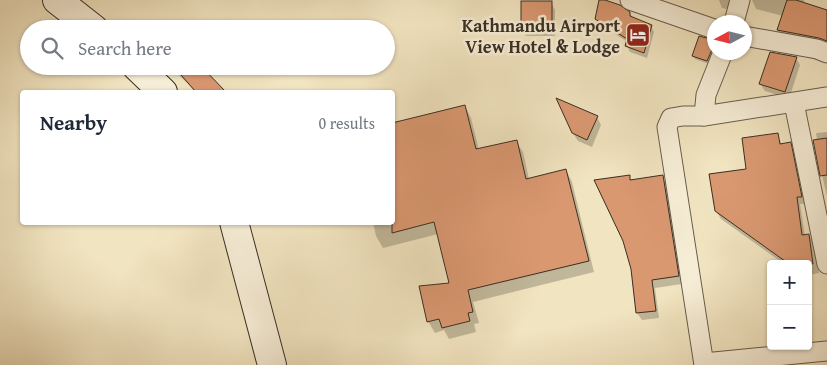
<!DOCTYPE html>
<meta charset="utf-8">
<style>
:root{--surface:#fff;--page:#f6f6f7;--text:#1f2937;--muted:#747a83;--line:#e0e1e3}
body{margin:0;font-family:"Gentium Book Plus",serif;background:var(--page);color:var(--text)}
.controls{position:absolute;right:15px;bottom:15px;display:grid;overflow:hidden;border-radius:5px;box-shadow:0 1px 4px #0004}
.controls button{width:45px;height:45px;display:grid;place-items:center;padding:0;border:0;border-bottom:1px solid var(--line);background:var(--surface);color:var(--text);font:25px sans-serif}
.compass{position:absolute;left:707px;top:15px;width:45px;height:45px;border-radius:50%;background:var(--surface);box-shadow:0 1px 4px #0004;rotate:263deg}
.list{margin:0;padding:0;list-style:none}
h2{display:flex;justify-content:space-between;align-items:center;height:65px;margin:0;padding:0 20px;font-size:21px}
h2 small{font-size:16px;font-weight:400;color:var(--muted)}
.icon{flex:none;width:28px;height:28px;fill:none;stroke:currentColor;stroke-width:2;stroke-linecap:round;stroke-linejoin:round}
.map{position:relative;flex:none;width:827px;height:365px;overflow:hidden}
.search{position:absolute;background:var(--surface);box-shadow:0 1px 4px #0004;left:20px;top:20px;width:375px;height:55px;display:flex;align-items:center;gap:12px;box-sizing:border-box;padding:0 18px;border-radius:28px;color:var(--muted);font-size:19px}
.panel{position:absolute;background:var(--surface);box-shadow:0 1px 4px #0004;left:20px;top:90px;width:375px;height:135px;border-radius:5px}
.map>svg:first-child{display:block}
.shadow{fill:#0003}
.building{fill:#da9871;stroke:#382f23}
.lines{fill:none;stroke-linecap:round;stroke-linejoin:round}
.minor-casing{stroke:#665c4a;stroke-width:21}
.secondary-casing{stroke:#382f23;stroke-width:30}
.minor{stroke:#f6edd6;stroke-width:19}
.secondary{stroke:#f6edd6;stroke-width:28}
.labels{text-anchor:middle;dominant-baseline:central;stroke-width:5;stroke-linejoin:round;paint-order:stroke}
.poi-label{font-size:18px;font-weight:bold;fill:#382f23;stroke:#f6edd6;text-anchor:end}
</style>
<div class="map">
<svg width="827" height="365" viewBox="0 0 827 365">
<rect width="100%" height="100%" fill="#f1e4c0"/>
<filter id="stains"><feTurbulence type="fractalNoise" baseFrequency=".004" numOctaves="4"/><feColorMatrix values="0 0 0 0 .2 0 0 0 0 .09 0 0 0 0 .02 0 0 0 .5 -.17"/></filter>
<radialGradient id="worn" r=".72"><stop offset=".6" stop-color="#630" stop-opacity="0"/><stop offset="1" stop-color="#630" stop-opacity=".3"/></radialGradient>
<g class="shadow">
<polygon points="600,0 630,13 633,19 651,26 654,32 647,58 630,52 627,46 628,42 600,25 597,19"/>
<polygon points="719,0 735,0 731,10 722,8"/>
<polygon points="752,0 804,0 804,4 827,11 827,46 782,37 778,30 783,16 756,9"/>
<polygon points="551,2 555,10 555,36 526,36 522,29"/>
<polygon points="711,41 714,41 714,51 709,64 695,59 693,56"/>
<polygon points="796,58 800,65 789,99 765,91 760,84"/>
<polygon points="170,66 199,66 224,92 196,92"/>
<polygon points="465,106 471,118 479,150 516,141 523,152 529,179 566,170 572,182 594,272 473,302 479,323 474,324 476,332 449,339 444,330 435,333 428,321 451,284 438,234 383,248 376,236 373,222 392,222"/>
<polygon points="597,117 601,125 592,147 578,141 573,133"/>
<polygon points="827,132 827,196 814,141 817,140 816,133"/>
<polygon points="777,134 782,145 790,144 794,151 805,204 800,204 805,236 809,235 813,242 819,273 808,275 808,264 784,264 721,219 716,211"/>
<polygon points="662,176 667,184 682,284 655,288 659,318 642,320 637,313 632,269 629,177 632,181"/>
</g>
<g class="building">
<polygon points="599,0 605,0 620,5 630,12 630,16 652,25 644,53 625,46 627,39 595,19"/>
<polygon points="787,0 796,0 827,10 827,41 819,38 777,30"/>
<rect x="521" y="1" width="31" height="28"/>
<polygon points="699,36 714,40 714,45 707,61 692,56"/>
<polygon points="770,52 797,57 785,92 759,84"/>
<polygon points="173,66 201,66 226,92 196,92"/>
<polygon points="556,98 598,116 587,140 572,133"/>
<polygon points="465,105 476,149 517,140 526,179 566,169 589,261 468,290 473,312 468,313 470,321 442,328 439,319 427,322 419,286 449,283 434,222 392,233 392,123"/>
<polygon points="778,133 780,144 791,142 802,197 797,197 802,235 809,234 813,264 789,264 715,211 709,174 746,169 742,138"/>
<polygon points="827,138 827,175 820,176 813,140"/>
<polygon points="630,175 630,180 663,175 679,276 652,280 656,311 636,313 631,269 623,241 594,180"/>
</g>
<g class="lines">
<defs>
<g id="minor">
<polyline points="630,0 714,29"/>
<polyline points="734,22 740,0"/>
<polyline points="744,36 817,49 827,53"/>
<polyline points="794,103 827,264"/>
<polyline points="704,116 706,95 723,52"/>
<polyline points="704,363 827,351"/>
<polyline points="704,365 667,127 671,118 683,116 704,116 827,97"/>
</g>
<g id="secondary">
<polyline points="57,0 94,29"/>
<polyline points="136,66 163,92"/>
<polyline points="234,222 272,365"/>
</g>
</defs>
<use href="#minor" class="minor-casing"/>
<use href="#secondary" class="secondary-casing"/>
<use href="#minor" class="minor"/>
<use href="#secondary" class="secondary"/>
</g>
<defs>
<symbol id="hotel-square" viewBox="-11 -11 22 22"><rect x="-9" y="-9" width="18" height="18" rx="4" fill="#8f2418" stroke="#f6edd6"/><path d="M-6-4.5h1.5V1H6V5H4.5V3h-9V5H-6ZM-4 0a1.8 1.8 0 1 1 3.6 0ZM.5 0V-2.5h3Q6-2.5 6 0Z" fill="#fff"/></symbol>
</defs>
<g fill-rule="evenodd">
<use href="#hotel-square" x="624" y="21" width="28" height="28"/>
</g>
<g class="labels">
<g class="poi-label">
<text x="620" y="25">Kathmandu Airport<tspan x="620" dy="21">View Hotel &amp; Lodge</tspan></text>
</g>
</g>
<rect width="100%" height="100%" filter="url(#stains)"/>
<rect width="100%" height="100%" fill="url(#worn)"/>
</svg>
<div class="controls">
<button>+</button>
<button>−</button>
</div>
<svg class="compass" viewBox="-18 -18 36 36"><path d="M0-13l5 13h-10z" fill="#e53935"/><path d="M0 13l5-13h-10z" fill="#747a83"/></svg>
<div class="search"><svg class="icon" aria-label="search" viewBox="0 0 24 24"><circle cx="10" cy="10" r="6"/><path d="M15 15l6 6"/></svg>Search here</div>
<section class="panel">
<h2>Nearby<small>0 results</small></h2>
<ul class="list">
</ul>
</section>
</div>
